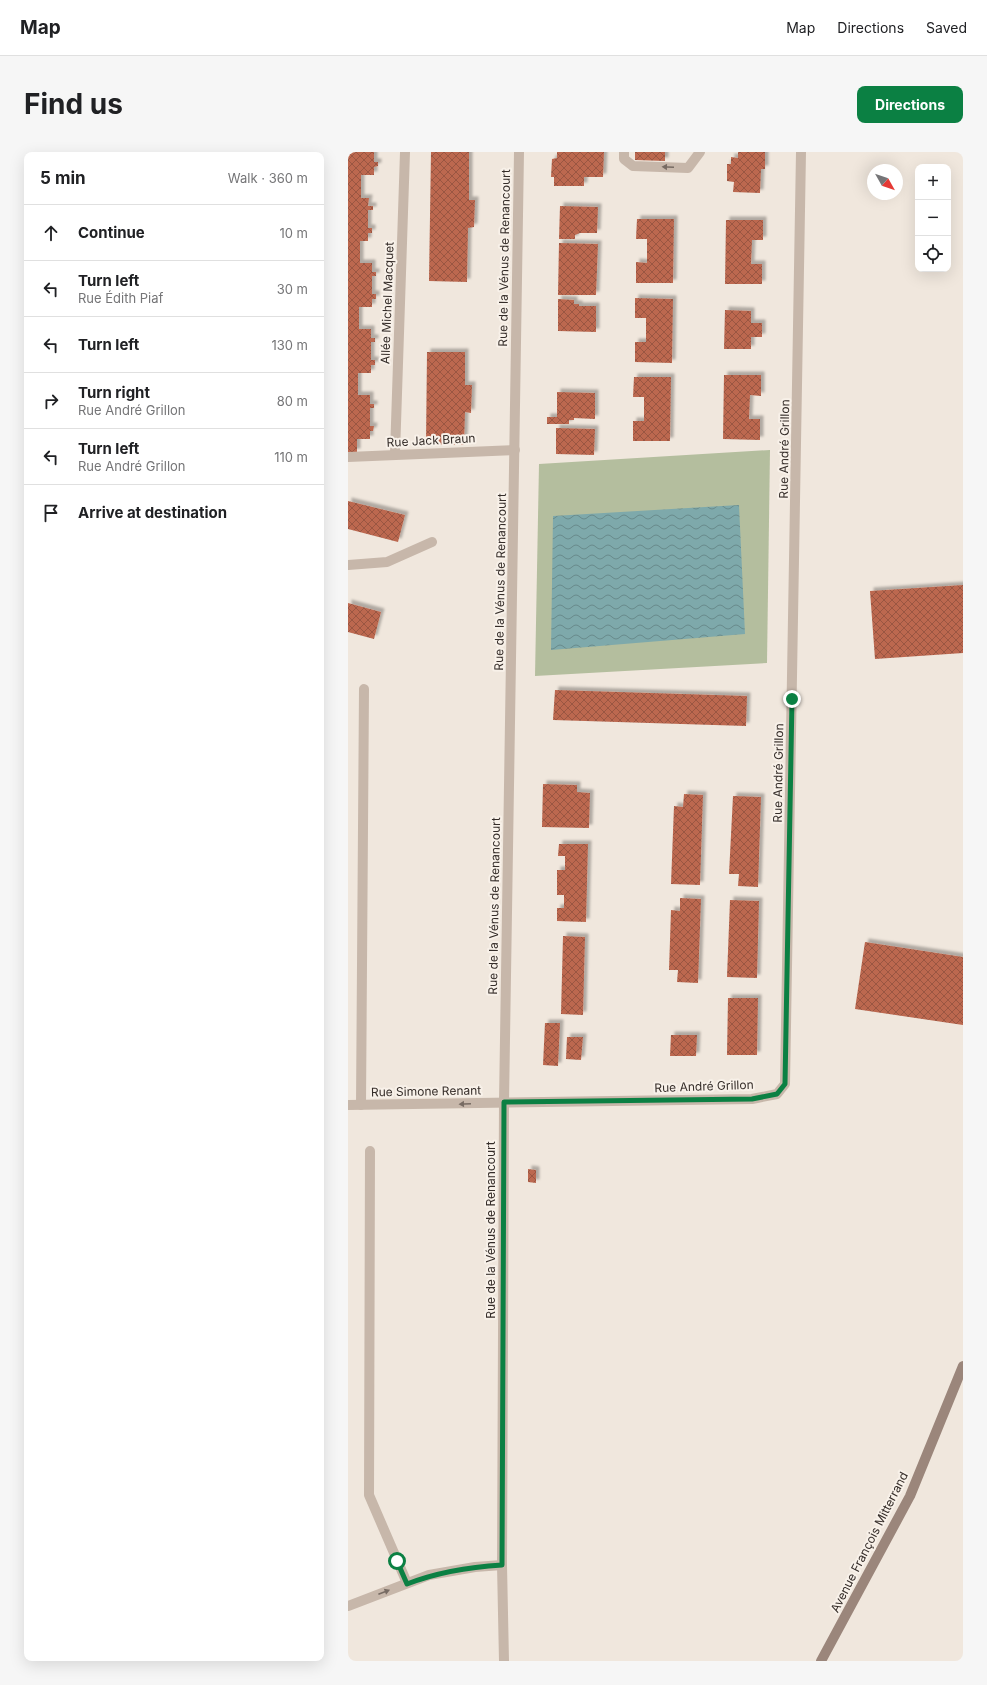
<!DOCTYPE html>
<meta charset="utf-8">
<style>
:root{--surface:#fff;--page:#f6f6f6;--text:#202124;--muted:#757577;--line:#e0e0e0;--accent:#0b8043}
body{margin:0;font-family:Inter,sans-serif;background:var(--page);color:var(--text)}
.controls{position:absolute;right:12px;top:12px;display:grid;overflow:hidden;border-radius:8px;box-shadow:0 4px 16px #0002}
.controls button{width:36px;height:36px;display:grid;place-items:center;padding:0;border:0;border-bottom:1px solid var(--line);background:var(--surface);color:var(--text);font:20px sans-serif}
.compass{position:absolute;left:519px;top:12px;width:36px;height:36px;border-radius:50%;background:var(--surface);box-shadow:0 4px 16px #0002;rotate:130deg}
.stop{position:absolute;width:12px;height:12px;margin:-9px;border:3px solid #0b8043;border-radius:50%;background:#fff}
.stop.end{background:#0b8043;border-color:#fff;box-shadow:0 1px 4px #0008}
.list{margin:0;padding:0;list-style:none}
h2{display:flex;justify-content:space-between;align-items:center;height:52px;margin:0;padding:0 16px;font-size:17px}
h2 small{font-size:13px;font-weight:400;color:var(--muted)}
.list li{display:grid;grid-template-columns:26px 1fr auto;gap:12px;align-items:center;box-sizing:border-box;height:56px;padding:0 16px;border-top:1px solid var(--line)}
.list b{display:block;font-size:15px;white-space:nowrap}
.list p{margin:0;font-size:13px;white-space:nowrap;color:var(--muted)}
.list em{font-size:13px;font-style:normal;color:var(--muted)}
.icon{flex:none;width:22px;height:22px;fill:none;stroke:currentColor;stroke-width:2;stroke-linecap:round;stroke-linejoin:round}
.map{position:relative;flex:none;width:615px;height:1509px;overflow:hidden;border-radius:8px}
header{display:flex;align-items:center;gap:24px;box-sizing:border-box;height:56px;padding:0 20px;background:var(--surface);border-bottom:1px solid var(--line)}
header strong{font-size:19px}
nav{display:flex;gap:22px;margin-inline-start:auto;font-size:14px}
.intro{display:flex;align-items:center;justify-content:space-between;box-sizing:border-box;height:96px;padding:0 24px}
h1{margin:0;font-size:28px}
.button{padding:10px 18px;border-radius:8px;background:var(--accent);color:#fff;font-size:14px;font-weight:700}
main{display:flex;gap:24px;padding:0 24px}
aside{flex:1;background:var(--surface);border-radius:8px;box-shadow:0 4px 16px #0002}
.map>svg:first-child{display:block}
.green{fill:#b4be9e}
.water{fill:url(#water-waves)}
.building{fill:url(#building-cross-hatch);filter:url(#shadow)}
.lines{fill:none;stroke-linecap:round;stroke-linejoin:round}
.lane{stroke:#c7b7aa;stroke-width:10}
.street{stroke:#c7b7aa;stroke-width:10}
.secondary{stroke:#9b867b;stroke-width:10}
.oneway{fill:#776b63}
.route{stroke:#0b8043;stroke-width:5}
.labels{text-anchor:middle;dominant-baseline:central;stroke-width:4;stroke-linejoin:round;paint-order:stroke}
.street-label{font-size:12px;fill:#352d29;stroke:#f8f1e9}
</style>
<header>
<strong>Map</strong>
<nav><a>Map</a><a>Directions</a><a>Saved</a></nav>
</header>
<div class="intro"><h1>Find us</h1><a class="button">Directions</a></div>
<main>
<aside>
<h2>5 min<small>Walk · 360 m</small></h2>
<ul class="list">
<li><svg class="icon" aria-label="ahead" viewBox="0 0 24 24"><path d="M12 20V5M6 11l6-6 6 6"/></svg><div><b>Continue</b></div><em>10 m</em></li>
<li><svg class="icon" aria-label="left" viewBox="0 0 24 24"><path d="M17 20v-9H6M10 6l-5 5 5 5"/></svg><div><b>Turn left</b><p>Rue Édith Piaf</p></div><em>30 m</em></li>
<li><svg class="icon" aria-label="left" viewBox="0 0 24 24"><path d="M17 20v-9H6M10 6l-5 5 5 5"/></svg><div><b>Turn left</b></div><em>130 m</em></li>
<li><svg class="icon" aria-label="right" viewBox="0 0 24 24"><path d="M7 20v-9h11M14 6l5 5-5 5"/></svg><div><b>Turn right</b><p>Rue André Grillon</p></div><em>80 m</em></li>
<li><svg class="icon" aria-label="left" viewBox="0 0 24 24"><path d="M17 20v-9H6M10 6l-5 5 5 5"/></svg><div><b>Turn left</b><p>Rue André Grillon</p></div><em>110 m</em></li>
<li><svg class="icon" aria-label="arrive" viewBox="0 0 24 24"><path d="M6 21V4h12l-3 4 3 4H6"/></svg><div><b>Arrive at destination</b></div></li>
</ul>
</aside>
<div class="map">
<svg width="615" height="1509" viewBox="0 0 615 1509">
<defs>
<pattern id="water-waves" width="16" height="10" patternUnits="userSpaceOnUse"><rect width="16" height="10" fill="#7ea9ab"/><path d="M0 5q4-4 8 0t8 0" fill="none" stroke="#688a8b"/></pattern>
<pattern id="building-cross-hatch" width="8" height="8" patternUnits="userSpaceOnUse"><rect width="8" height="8" fill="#bc684f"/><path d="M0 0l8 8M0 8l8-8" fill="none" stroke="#9a5642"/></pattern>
<filter id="shadow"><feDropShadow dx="3.5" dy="-3.5" stdDeviation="1" flood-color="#0004"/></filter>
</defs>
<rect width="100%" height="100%" fill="#f0e7dd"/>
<polygon class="green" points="422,298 419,511 187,524 191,312"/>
<polygon class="water" points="391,353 397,482 203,498 205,364"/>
<g class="building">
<polygon points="0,0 26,0 26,10 30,10 30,14 26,15 26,23 13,23 13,46 21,46 20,54 25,54 25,58 20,58 20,76 24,76 24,81 20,81 20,89 12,89 12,111 24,111 24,120 28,120 28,124 24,124 24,142 28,142 28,147 24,147 24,155 11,155 11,177 23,177 23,186 27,186 27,190 23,190 23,208 27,208 27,213 23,213 23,221 10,221 10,243 22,243 22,252 26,252 26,256 22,256 22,274 26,274 25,279 22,279 22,287 9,287 9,300 0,300"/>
<polygon points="83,0 121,0 121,48 127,48 126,75 120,76 119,130 81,129"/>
<polygon points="209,0 256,0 255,25 236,25 236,34 206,34 206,25 203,25 204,7 209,6"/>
<polygon points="287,0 317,0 317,9 287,8"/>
<polygon points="390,0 417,0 417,17 413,17 412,41 385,40 386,30 379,29 379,12 383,12 383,5 390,6"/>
<polygon points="212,54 250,55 249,81 232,81 227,83 227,87 211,87"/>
<polygon points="289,67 326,67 325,131 288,131 288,110 299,111 299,87 288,87"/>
<polygon points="378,68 415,68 415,88 404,88 403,112 414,112 414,132 377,132"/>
<polygon points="211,91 250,92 248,143 210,143"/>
<polygon points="287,146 325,147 324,211 287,210 287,190 298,190 298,166 287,166"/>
<polygon points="210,147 226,148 226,152 231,152 231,154 248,154 248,180 210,179"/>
<polygon points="377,158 403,159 403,171 414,171 414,185 403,185 403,197 376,197"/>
<polygon points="79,200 117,200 117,233 124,233 123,261 117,260 116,293 78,292"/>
<polygon points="376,223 413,223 413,244 402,243 401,267 412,267 412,288 375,287"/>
<polygon points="286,225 323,225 322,289 285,289 285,269 296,269 296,245 285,245"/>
<polygon points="209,240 247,241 247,267 226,266 226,268 221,268 221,272 199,272 199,265 209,265"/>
<polygon points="208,276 247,277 246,303 208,302"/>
<polygon points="0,349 57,363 50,390 0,377"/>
<polygon points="615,433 615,501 527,507 522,439"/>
<polygon points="0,451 33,460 26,487 0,480"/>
<polygon points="207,538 399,544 398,574 205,568"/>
<polygon points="195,632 229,633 229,640 242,641 241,676 194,675"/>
<polygon points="336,642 355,643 352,733 323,732 326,654 335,655"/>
<polygon points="385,644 413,645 410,735 390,734 391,722 381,722"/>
<polygon points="211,692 240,692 238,770 209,769 209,756 216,756 216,743 209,743 209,718 217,718 217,704 210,704"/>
<polygon points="332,746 353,747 350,831 329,830 330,818 321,818 323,758 332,759"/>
<polygon points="382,748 411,749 409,826 379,825"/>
<polygon points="215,784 237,785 235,863 213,862"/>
<polygon points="517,790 615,805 615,873 507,857"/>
<polygon points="380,846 410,846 409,903 379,903"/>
<polygon points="197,871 212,871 210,914 195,913"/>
<polygon points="323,883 349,883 348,904 322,904"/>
<polygon points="219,885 235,885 233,908 218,907"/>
<polygon points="180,1017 188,1018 188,1031 180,1030"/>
</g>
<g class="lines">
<g class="lane">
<polyline points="276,0 276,7 285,14 340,16 352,0"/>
<polyline points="47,302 57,0"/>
<polyline points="13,953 16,537"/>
<polyline points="22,999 21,1343 59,1431"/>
</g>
<g class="street">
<polyline points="0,305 167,298"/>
<polyline points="0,413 39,410 84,390"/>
<polyline points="0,953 404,947 429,942 437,932 453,0"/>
<polyline points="0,1454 81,1423 127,1415 154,1413"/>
<polyline points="156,1509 154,1413 156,950 171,0"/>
</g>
<polyline class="secondary" points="473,1509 562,1344 615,1214"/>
</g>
<defs><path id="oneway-solid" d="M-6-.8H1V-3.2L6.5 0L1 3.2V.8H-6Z"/></defs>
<g class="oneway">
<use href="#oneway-solid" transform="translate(320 15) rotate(-178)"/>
<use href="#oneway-solid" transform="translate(117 952) rotate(178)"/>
<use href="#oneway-solid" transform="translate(36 1440) rotate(-21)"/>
</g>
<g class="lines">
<path class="route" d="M49,1409L59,1432C90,1420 121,1415 154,1413L156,950L404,947L429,942L437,932L444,547"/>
</g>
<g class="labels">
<g class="street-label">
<text transform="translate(156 106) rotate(-89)">Rue de la Vénus de Renancourt</text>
<text transform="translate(39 151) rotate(-88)">Allée Michel Macquet</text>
<text transform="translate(83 288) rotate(-3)">Rue Jack Braun</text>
<text transform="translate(436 297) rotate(-89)">Rue André Grillon</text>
<text transform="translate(152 430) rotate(-89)">Rue de la Vénus de Renancourt</text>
<text transform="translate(430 621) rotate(-89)">Rue André Grillon</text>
<text transform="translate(146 754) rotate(-89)">Rue de la Vénus de Renancourt</text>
<text transform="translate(356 934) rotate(-2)">Rue André Grillon</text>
<text transform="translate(78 939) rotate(-1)">Rue Simone Renant</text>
<text transform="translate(142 1078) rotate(-90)">Rue de la Vénus de Renancourt</text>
<text transform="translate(521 1390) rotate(-63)">Avenue François Mitterrand</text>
</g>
</g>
</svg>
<div class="controls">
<button>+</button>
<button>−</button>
<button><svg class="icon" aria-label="locate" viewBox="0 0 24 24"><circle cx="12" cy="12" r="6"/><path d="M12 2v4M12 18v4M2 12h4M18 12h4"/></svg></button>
</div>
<svg class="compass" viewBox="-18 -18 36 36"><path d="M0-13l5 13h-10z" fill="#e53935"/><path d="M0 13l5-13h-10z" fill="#757577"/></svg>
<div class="stop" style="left:49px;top:1409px"></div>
<div class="stop end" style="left:444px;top:547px"></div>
</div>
</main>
